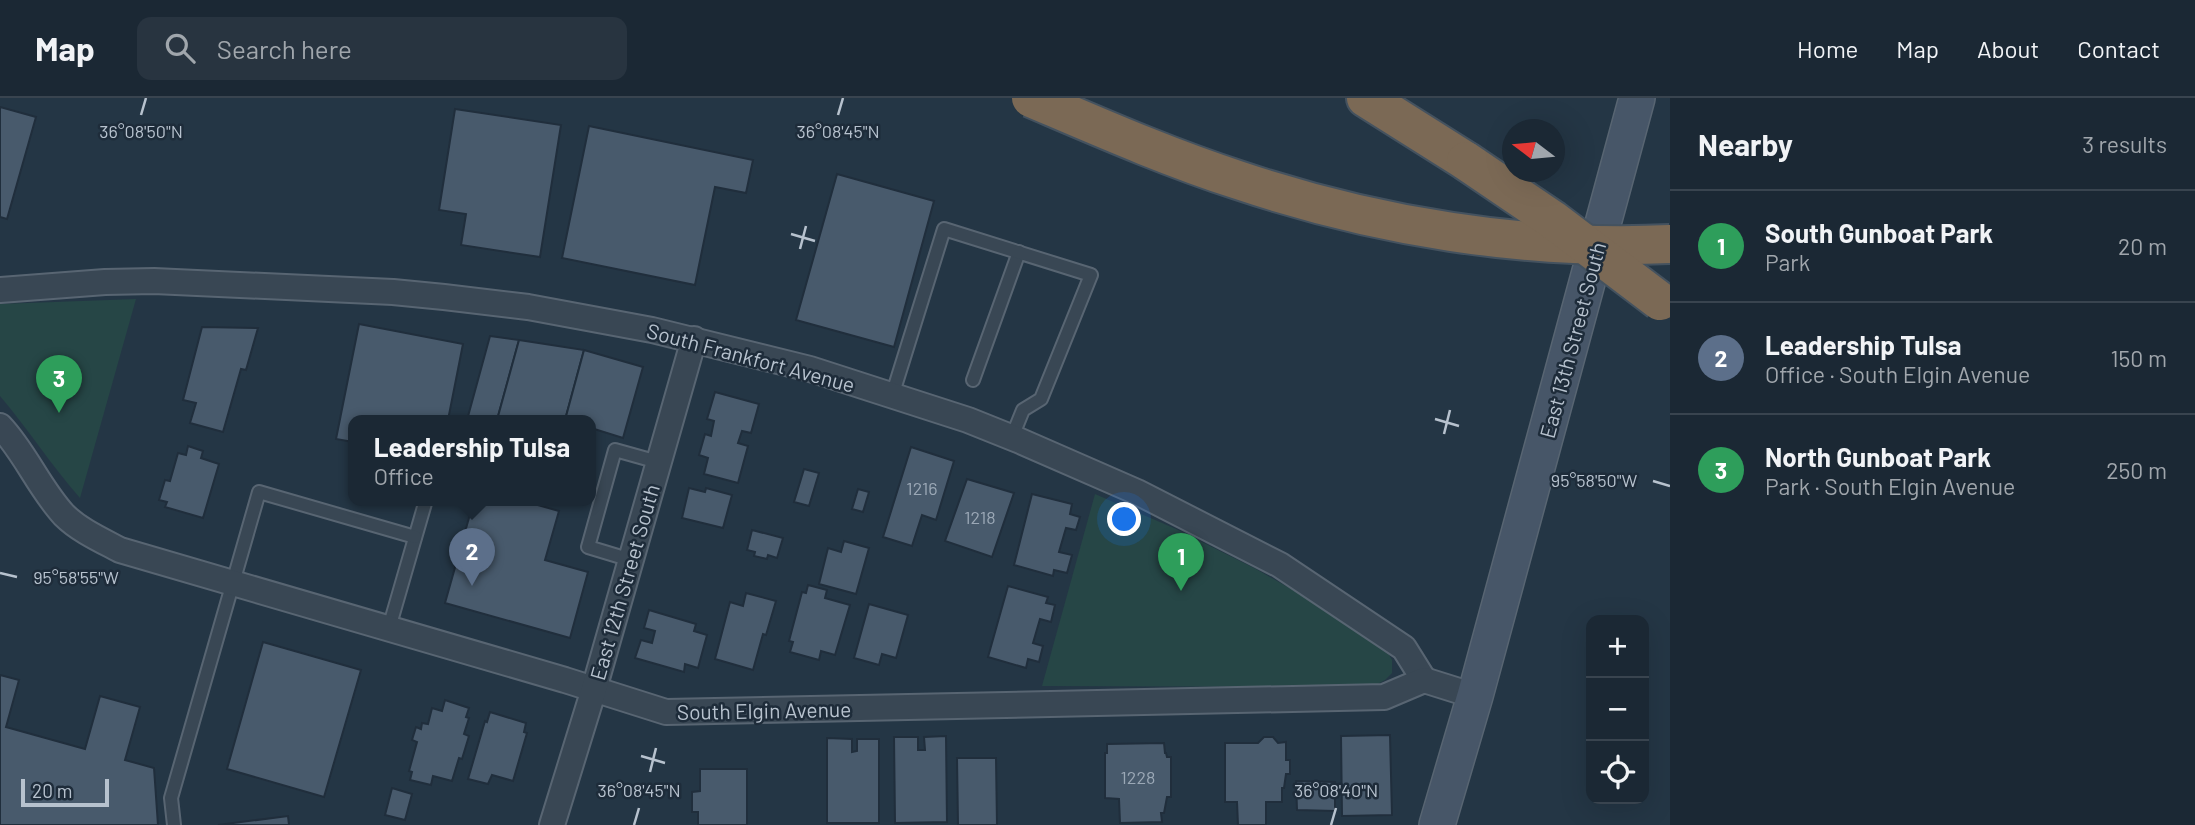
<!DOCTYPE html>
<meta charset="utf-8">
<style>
:root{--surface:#1b2834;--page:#283440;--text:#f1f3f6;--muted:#a0a6ac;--line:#39444f;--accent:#8abfa5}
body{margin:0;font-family:Barlow,sans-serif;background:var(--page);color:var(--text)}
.controls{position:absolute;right:21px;bottom:21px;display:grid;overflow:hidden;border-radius:14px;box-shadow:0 7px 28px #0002}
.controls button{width:63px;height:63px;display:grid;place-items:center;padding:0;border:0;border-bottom:2px solid var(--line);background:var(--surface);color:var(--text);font:35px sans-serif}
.compass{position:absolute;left:1502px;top:21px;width:63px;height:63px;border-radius:50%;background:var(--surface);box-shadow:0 7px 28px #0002;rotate:286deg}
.scale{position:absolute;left:21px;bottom:18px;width:88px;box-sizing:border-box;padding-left:7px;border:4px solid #b7c2ce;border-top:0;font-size:19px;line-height:24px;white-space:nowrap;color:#b7c2ce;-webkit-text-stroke:5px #1e2c3a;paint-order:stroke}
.you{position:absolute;left:1125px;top:422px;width:24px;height:24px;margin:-18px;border:5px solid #fff;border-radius:50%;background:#1a73e8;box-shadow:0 0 0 10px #1a73e833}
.badge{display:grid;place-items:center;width:46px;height:46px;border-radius:50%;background:var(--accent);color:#fff;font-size:23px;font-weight:700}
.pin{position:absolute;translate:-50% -58px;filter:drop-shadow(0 2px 4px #0008)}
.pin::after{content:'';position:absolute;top:37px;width:24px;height:21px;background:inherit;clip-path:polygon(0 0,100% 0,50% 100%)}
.popup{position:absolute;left:348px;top:317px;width:248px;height:91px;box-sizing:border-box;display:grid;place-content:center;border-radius:14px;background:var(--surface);filter:drop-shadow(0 2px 5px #0005);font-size:23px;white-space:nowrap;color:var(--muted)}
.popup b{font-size:26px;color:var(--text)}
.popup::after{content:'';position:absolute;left:50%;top:100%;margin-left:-14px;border:14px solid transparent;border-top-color:var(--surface)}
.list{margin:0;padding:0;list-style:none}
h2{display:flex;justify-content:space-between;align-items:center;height:91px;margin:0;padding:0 28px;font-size:30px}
h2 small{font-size:23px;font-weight:400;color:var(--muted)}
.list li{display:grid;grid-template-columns:46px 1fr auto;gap:21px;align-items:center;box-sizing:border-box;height:112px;padding:0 28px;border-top:2px solid var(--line)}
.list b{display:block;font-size:26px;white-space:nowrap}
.list p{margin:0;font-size:23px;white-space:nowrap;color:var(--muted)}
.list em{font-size:23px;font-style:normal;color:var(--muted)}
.icon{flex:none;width:38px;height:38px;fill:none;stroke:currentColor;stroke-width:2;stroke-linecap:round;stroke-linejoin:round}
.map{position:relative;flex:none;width:1670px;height:727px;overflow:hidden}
header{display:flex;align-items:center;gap:42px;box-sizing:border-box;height:98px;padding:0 35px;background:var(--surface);border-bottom:2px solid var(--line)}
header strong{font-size:33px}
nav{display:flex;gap:38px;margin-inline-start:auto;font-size:24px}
.search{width:490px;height:63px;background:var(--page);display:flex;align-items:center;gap:18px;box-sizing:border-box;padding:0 24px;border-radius:14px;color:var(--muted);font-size:26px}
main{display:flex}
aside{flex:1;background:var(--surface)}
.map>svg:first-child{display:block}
.green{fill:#264646}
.building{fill:#485a6c;stroke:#202e3c;stroke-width:2}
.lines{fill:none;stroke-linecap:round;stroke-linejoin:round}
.lane-casing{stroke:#586572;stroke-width:16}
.street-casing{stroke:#586572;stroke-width:28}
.secondary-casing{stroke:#586572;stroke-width:38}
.highway-casing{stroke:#44525f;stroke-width:42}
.lane{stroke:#394754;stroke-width:12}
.street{stroke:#394754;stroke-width:24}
.secondary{stroke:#475668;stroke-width:35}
.highway{stroke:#7b6955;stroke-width:38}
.highway-bridge-casing{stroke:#44525f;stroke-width:42;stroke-linecap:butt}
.highway-bridge{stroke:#7b6955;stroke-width:38}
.ticks{fill:none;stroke:#b7c2ce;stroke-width:2.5}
.labels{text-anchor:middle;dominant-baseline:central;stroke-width:5;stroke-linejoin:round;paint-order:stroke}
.number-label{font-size:18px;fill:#9ba8b6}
.street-label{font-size:21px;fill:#b7c2ce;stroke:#1e2c3a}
.ticks-label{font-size:18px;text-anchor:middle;fill:#b7c2ce;stroke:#1e2c3a;stroke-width:5;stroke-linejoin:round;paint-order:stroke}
</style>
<header>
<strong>Map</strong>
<div class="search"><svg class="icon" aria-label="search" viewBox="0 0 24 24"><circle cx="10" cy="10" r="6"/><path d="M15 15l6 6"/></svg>Search here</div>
<nav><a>Home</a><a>Map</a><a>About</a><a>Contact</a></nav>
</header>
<main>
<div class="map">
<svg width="1670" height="727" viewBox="0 0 1670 727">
<rect width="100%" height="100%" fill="#243645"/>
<g class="green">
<path d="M136,201L80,400C51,367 28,331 0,298V206Z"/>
<polygon points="1095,396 1176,431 1256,471 1333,515 1387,553 1392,562 1392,575 1385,582 1372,589 1042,588"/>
</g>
<g class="building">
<polygon points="0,9 36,19 7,121 0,119"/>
<polygon points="455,11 561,27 540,159 461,147 466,116 439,112"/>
<polygon points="589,28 753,62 746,95 715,89 695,187 562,160"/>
<polygon points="837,76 934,103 894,249 796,222"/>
<polygon points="359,226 463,246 448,322 353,322 353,344 336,341"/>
<polygon points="202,229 258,230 246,272 241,271 223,334 190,325 196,305 183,302"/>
<polygon points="490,238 519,242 497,322 467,322"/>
<polygon points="519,242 584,252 565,322 497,322"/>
<polygon points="584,252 643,269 623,340 591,330 591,322 565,322"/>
<polygon points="715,294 759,306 751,335 742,333 738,345 748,348 738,385 704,376 708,360 699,357 705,336 711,338 714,323 707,321"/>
<polygon points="188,348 203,353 201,360 219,366 203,420 165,409 167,404 159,402 165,382 170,383 178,355 186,357"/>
<polygon points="911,349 954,363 936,422 922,417 912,448 883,439"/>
<polygon points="804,371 819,375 809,408 794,404"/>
<polygon points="967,381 1014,395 992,459 945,443"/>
<polygon points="689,390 705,394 706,390 732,397 723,430 682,420"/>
<polygon points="858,391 869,394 863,414 852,411"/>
<polygon points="1032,396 1072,406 1070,416 1080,419 1076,432 1066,430 1059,454 1072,457 1067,475 1054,472 1053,478 1014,467"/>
<polygon points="474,402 520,402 559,413 545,462 588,474 570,540 445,505"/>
<polygon points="752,432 783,440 777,460 768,457 767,461 754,458 755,454 747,452"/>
<polygon points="844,443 869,450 856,496 819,486 828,450 841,454"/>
<polygon points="808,487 827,492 825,500 850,507 835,557 821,553 819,562 790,554 793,544 789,543 802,494 806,495"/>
<polygon points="1008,488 1048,499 1046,505 1055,507 1051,524 1040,521 1033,545 1043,548 1039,564 1028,561 1026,570 988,559"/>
<polygon points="746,495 776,503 766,537 763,536 753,572 715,561 730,504 743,508"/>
<polygon points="869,506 908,517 896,560 882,556 879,567 854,560"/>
<polygon points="649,512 696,526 694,533 707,537 698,570 685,566 684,574 635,560 641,542 652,545 655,533 644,530"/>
<polygon points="263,544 361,572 324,699 227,671"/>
<polygon points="0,577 19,582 6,629 85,651 100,598 140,609 125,662 154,670 158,727 0,727"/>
<polygon points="445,602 469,610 466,619 469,620 464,636 469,638 462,661 459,660 452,683 433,678 431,687 410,682 412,674 409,673 417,644 412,642 416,629 421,631 422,625 428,626 432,610 442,613"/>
<polygon points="490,614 526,625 524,634 527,635 513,683 492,677 488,686 468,681 485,623 487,624"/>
<polygon points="1390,637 1392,717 1342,718 1341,638"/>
<polygon points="946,638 947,724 895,725 894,639 918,639 918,652 925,652 924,639"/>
<polygon points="1264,639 1273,639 1278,645 1286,644 1286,662 1290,662 1290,676 1286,676 1284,690 1282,690 1282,704 1266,704 1266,727 1238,727 1237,704 1225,704 1225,645 1258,645"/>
<polygon points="827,640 852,641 852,654 857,653 857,641 879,641 879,725 827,725"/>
<polygon points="1164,645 1165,655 1166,655 1167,659 1171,659 1171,699 1167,699 1164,715 1161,715 1162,724 1120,725 1119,701 1105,700 1105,655 1107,655 1107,646"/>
<polygon points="957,660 996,660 997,727 958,727"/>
<polygon points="700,671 747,671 747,727 698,727 698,714 692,714 692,694 700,693"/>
<polygon points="1296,683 1335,684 1335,713 1297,712"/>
<polygon points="392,690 412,696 405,722 385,717"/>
<polygon points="288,718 289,727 218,727"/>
</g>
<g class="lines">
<defs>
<g id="lane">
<polyline points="973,282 1019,154"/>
<polyline points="892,298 944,131 1091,177 1041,301 1023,312 1012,339"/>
<polyline points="631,462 588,449 615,352 658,364"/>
<polyline points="389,530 426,402"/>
<polyline points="174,727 171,700 259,394 415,439"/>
</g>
<g id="street">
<polyline points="0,192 105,184 154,183 393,194 444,199 528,209 652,232 810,271 968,322 1018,342 1137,394 1280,467 1404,550 1424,582"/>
<path d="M0,328C25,354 39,390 64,417C79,432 101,442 120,452L565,582L666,614L1384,599L1424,582L1475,598"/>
<polyline points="552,727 594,591 694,241"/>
</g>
<polyline id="secondary" points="1437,727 1475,598 1637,0"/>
<polyline id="highway" points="1366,0 1466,63"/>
</defs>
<use href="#lane" class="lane-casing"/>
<use href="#street" class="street-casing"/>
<use href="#secondary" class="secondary-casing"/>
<use href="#highway" class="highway-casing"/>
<use href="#lane" class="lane"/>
<use href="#street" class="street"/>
<use href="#secondary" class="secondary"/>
<use href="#highway" class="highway"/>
<defs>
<g id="highway-bridge">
<path d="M1031,0C1099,29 1167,59 1238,82C1375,128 1525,153 1670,146"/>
<polyline points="1466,63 1553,122 1660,203"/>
</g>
</defs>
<use href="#highway-bridge" class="highway-bridge-casing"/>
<use href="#highway-bridge" class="highway-bridge"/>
</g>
<path class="ticks" d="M141,17L146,0M838,17L843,0M791,136L815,143M800,151L806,128M1435,321L1459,328M1444,336L1450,312M1653,383L1670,388M0,475L17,479M641,658L665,665M650,674L656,650M634,727L639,710M1331,727L1336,710"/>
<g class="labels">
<g class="number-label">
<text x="922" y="390">1216</text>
<text x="980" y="419">1218</text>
<text x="1138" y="679">1228</text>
</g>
<g class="street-label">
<text transform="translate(1572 242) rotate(-75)">East 13th Street South</text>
<text transform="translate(751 259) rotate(15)">South Frankfort Avenue</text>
<text transform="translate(624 484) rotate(-74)">East 12th Street South</text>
<text transform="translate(764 612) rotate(-1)">South Elgin Avenue</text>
</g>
</g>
<g class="ticks-label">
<text x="141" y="40">36°08'50"N</text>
<text x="838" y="40">36°08'45"N</text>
<text x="1594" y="389">95°58'50"W</text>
<text x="76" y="486">95°58'55"W</text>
<text x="639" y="699">36°08'45"N</text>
<text x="1336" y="699">36°08'40"N</text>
</g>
</svg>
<div class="controls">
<button>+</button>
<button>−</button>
<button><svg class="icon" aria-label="locate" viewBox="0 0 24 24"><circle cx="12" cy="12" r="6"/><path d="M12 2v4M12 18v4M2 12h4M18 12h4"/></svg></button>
</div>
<svg class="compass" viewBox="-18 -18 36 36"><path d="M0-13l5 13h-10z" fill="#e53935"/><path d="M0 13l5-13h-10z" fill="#a0a6ac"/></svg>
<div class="scale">20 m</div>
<div class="you"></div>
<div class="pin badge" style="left:1181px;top:493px;background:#2e9e5b">1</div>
<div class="pin badge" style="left:472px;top:488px;background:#5c6f8a">2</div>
<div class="popup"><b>Leadership Tulsa</b>Office</div>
<div class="pin badge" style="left:59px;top:315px;background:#2e9e5b">3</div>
</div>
<aside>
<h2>Nearby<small>3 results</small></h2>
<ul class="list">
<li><span class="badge" style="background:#2e9e5b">1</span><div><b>South Gunboat Park</b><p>Park</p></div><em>20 m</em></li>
<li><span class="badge" style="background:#5c6f8a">2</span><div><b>Leadership Tulsa</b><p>Office · South Elgin Avenue</p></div><em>150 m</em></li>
<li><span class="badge" style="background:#2e9e5b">3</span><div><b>North Gunboat Park</b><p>Park · South Elgin Avenue</p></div><em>250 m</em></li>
</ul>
</aside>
</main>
